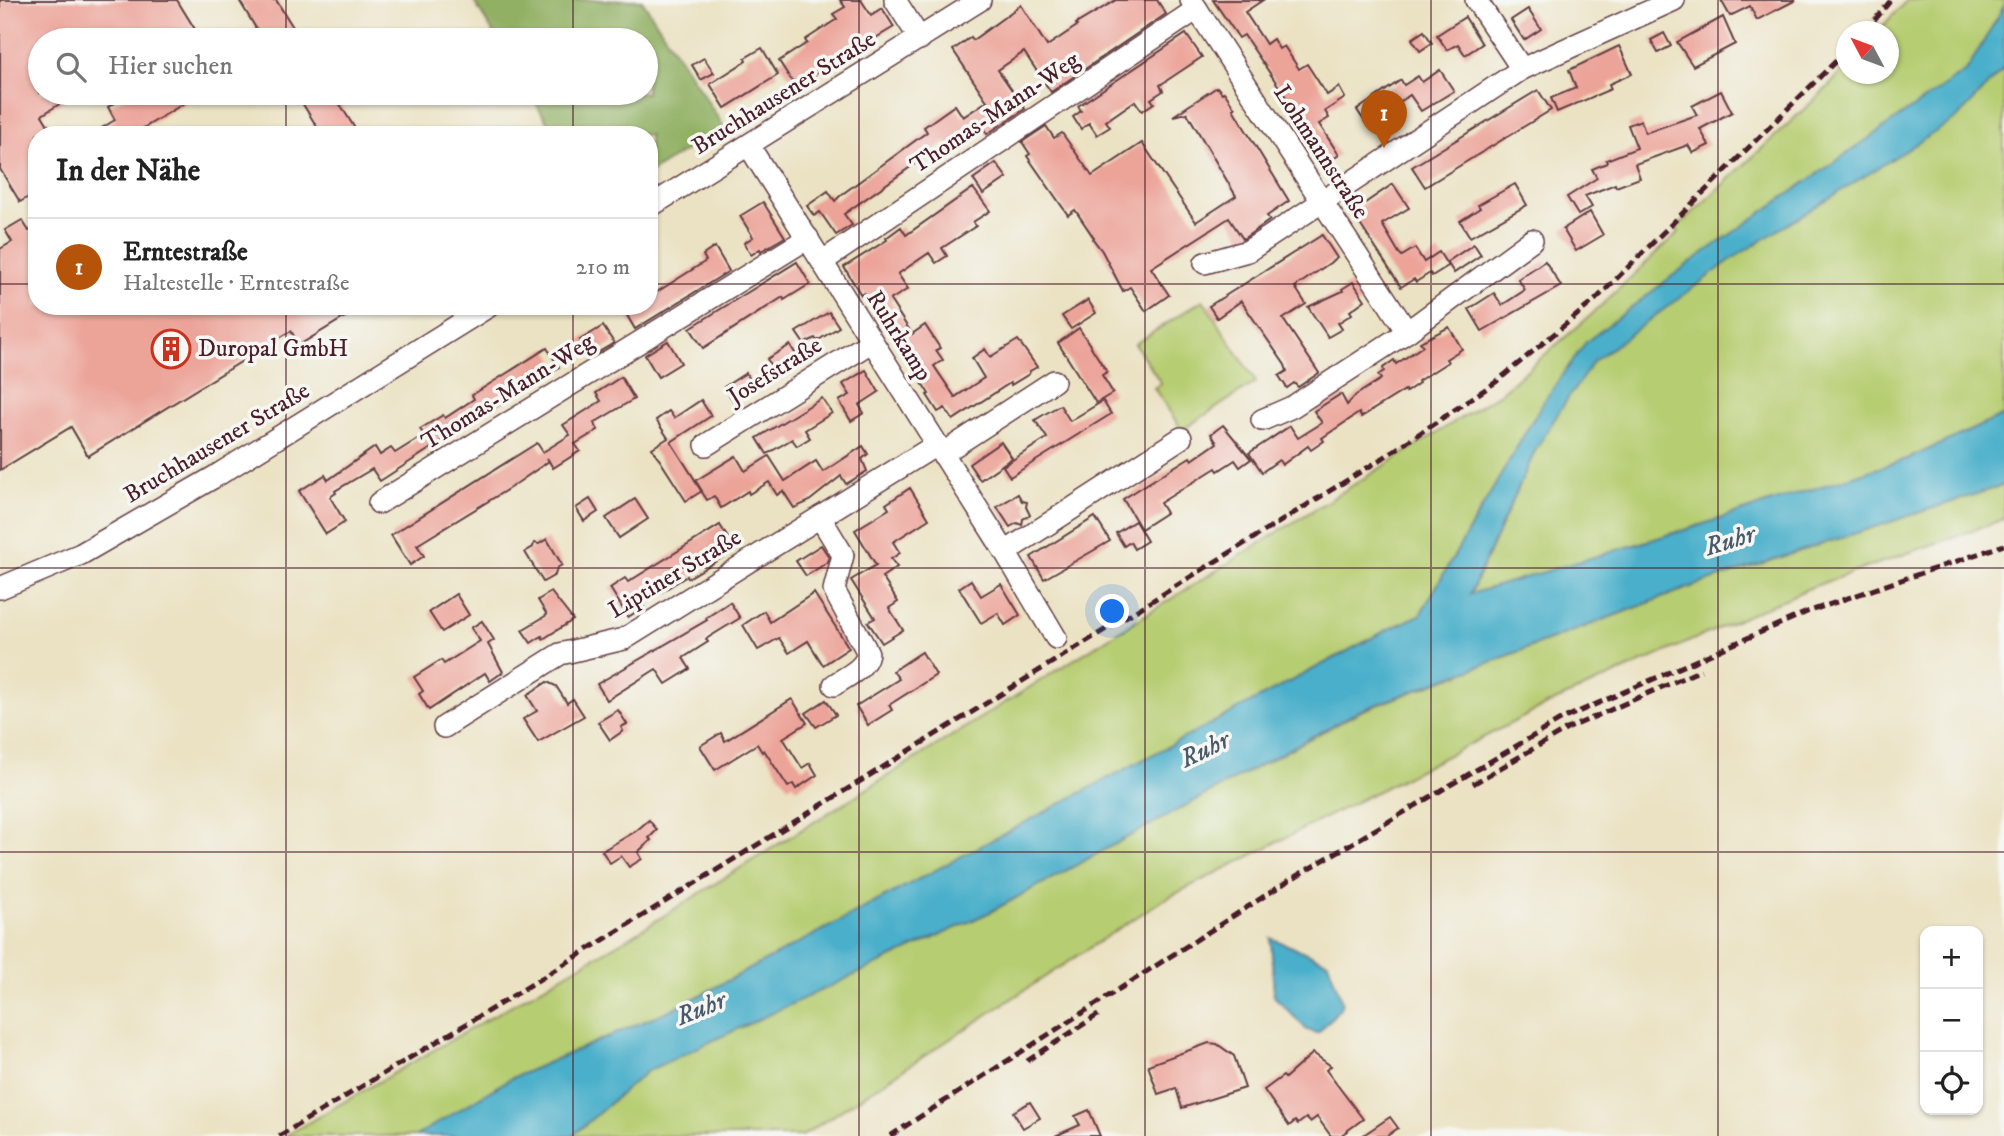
<!DOCTYPE html>
<html lang="de">
<meta charset="utf-8">
<style>
:root{--surface:#fff;--page:#f6f6f6;--text:#222;--muted:#767676;--line:#e0e0e0;--accent:#b45309}
body{margin:0;font-family:"IM FELL DW Pica",serif;background:var(--page);color:var(--text)}
.controls{position:absolute;right:21px;bottom:21px;display:grid;overflow:hidden;border-radius:14px;box-shadow:0 2px 5px #0004}
.controls button{width:63px;height:63px;display:grid;place-items:center;padding:0;border:0;border-bottom:2px solid var(--line);background:var(--surface);color:var(--text);font:35px sans-serif}
.compass{position:absolute;left:1836px;top:21px;width:63px;height:63px;border-radius:50%;background:var(--surface);box-shadow:0 2px 5px #0004;rotate:311deg}
.you{position:absolute;left:1113px;top:612px;width:24px;height:24px;margin:-18px;border:5px solid #fff;border-radius:50%;background:#1a73e8;box-shadow:0 0 0 10px #1a73e833}
.badge{display:grid;place-items:center;width:46px;height:46px;border-radius:50%;background:var(--accent);color:#fff;font-size:23px;font-weight:700}
.pin{position:absolute;translate:-50% -58px;filter:drop-shadow(0 2px 4px #0008)}
.pin::after{content:'';position:absolute;top:37px;width:24px;height:21px;background:inherit;clip-path:polygon(0 0,100% 0,50% 100%)}
.list{margin:0;padding:0;list-style:none}
h2{display:flex;justify-content:space-between;align-items:center;height:91px;margin:0;padding:0 28px;font-size:30px}
h2 small{font-size:23px;font-weight:400;color:var(--muted)}
.list li{display:grid;grid-template-columns:46px 1fr auto;gap:21px;align-items:center;box-sizing:border-box;height:98px;padding:0 28px;border-top:2px solid var(--line)}
.list b{display:block;font-size:26px;white-space:nowrap}
.list p{margin:0;font-size:23px;white-space:nowrap;color:var(--muted)}
.list em{font-size:23px;font-style:normal;color:var(--muted)}
.icon{flex:none;width:38px;height:38px;fill:none;stroke:currentColor;stroke-width:2;stroke-linecap:round;stroke-linejoin:round}
.map{position:relative;flex:none;width:2004px;height:1136px;overflow:hidden}
.search{position:absolute;background:var(--surface);box-shadow:0 2px 5px #0004;left:28px;top:28px;width:630px;height:77px;display:flex;align-items:center;gap:18px;box-sizing:border-box;padding:0 24px;border-radius:38px;color:var(--muted);font-size:26px}
.panel{position:absolute;background:var(--surface);box-shadow:0 2px 5px #0004;left:28px;top:126px;width:630px;height:189px;border-radius:28px}
.map>svg:first-child{display:block}
.green{fill:#b7cd72;stroke:#80764e;stroke-width:2}
.forest{fill:#91b064;stroke:#6e6848;stroke-width:2}
.water{fill:#4aafca;stroke:#4a677a;stroke-width:2}
.building{fill:#eca398}
.lines{fill:none;stroke-linecap:round;stroke-linejoin:round}
.minor-casing{stroke:#623c42;stroke-width:24}
.minor{stroke:#fff;stroke-width:21}
.rail{stroke:#4a1f2b;stroke-width:5;stroke-dasharray:10 5;stroke-linecap:butt}
.grid{fill:none;stroke:#4a1f2b;stroke-width:2;stroke-opacity:0.55}
.labels{text-anchor:middle;dominant-baseline:central;stroke-width:7;stroke-linejoin:round;paint-order:stroke}
.street-label{font-size:24px;fill:#4a1f2b;stroke:#f6f6f2}
.poi-label{font-size:24px;fill:#4a1f2b;stroke:#f6f6f2;text-anchor:start}
.water-label{font-size:26px;font-style:italic;fill:#4a596b;stroke:#f6f6f2}
</style>
<div class="map">
<svg width="2004" height="1136" viewBox="0 0 2004 1136">
<rect width="100%" height="100%" fill="#f6f6f2"/>
<filter id="ink" filterUnits="userSpaceOnUse"><feTurbulence type="fractalNoise" baseFrequency=".0143" numOctaves="2"/><feDisplacementMap in="SourceGraphic" scale="14" xChannelSelector="R" yChannelSelector="G"/><feConvolveMatrix kernelMatrix="1 2 1 2 8 2 1 2 1" color-interpolation-filters="sRGB"/></filter>
<filter id="wash" filterUnits="userSpaceOnUse"><feTurbulence type="fractalNoise" baseFrequency=".00686" numOctaves="4" result="noise"/><feDisplacementMap in="SourceGraphic" scale="28" xChannelSelector="R" yChannelSelector="G"/><feGaussianBlur stdDeviation="1.57" result="paint"/><feColorMatrix in="noise" values="0 0 0 0 0 0 0 0 0 0 0 0 0 0 0 0 0 1.4 0 .05"/><feComposite in="paint" operator="in"/></filter>
<g filter="url(#wash)">
<rect width="100%" height="100%" fill="#ebe2c3"/>
<g class="green">
<polygon points="1907,0 2004,0 2004,415 1910,458 1691,528 1470,595 1535,451 1561,407 1542,404 1420,615 1387,630 682,1005 510,1079 416,1136 285,1136 633,935 1499,394 1590,316 1679,232 1676,228 1828,87 1846,67 1846,74 1888,74 1888,32 1878,31"/>
<polygon points="1203,300 1256,382 1182,430 1154,388 1161,383 1135,344"/>
<polygon points="2004,485 2004,519 1812,587 1553,702 1161,901 802,1136 572,1136 647,1071 990,912 1359,712 1696,585"/>
</g>
<polygon class="forest" points="473,0 642,0 724,127 649,173 649,135 555,135 530,93 646,93 646,40 498,40"/>
<g class="water">
<polygon points="2004,6 2004,68 1956,119 1732,259 1594,361 1562,407 1535,451 1470,594 1691,528 1910,458 2004,415 2004,485 1696,585 1359,711 990,912 647,1071 572,1136 416,1136 510,1079 682,1005 1387,630 1420,615 1542,404 1586,342 1688,264 1967,70"/>
<polygon points="1271,938 1328,962 1342,1002 1340,1008 1319,1032 1316,1033 1307,1030 1274,996"/>
</g>
<g id="blocks">
<g class="building">
<polygon points="0,0 177,0 196,31 180,40 40,40 40,93 77,93 42,115 54,135 37,135 37,192 20,202 0,169"/>
<polygon points="239,0 276,0 301,40 263,40"/>
<polygon points="840,0 861,0 871,15 882,8 894,27 814,75 815,78 797,89 779,61 807,43 805,40 837,19 833,14 845,7"/>
<polygon points="1116,0 1157,0 1166,14 1051,92 1024,52 998,70 1025,109 987,134 983,128 952,150 946,142 844,214 852,225 836,235 820,212 814,216 807,206 828,191 835,201 841,195 927,132 924,127 955,105 963,117 987,101 953,50 971,37 973,40 1021,5 1047,46 1077,26 1076,24"/>
<polygon points="1213,0 1263,0 1245,12 1266,44 1273,39 1279,49 1284,46 1299,69 1307,64 1327,95 1339,87 1345,98 1325,111 1329,118 1319,124 1339,155 1322,166 1296,127 1303,123 1288,100 1244,35 1239,38"/>
<polygon points="1721,0 1796,0 1757,20 1750,6 1730,16"/>
<polygon points="1528,9 1541,29 1524,40 1511,20"/>
<polygon points="1465,17 1482,44 1465,55 1458,44 1447,50 1437,35"/>
<polygon points="1723,17 1735,44 1693,66 1677,42"/>
<polygon points="1424,31 1432,43 1420,51 1412,39"/>
<polygon points="1664,33 1671,46 1658,53 1651,40"/>
<polygon points="1186,34 1202,57 1160,85 1163,91 1151,99 1154,103 1142,111 1135,101 1106,121 1110,127 1097,135 1089,123 1081,129 1073,117 1081,111 1078,106"/>
<polygon points="1619,46 1632,74 1609,84 1611,89 1557,112 1551,98 1576,88 1569,70"/>
<polygon points="762,48 778,75 725,108 710,84 746,61 745,58"/>
<polygon points="704,58 714,73 701,80 692,65"/>
<polygon points="1440,70 1454,91 1421,111 1410,95 1385,112 1396,128 1382,138 1371,122 1367,125 1357,110 1401,80 1404,85 1418,76 1422,82"/>
<polygon points="1217,87 1222,93 1224,92 1235,108 1233,109 1289,201 1267,216 1270,220 1243,239 1229,218 1151,268 1169,295 1146,311 1130,287 1123,291 1102,251 1093,239 1094,238 1075,210 1068,215 1027,156 1030,154 1022,142 1046,126 1054,138 1062,133 1092,176 1142,143 1196,222 1236,196 1187,113 1173,116"/>
<polygon points="1538,90 1551,110 1425,187 1412,167"/>
<polygon points="1721,91 1732,112 1700,129 1709,145 1693,153 1688,145 1635,164 1640,178 1616,187 1615,184 1585,196 1592,207 1578,215 1567,197 1597,178 1592,169 1607,163 1606,160 1637,148 1628,125 1641,120 1645,133 1697,115 1692,106"/>
<polygon points="132,93 201,93 132,135 90,135 115,120 108,107"/>
<polygon points="296,93 333,93 359,135 322,135"/>
<polygon points="996,163 1007,178 983,194 973,179"/>
<polygon points="1393,184 1409,208 1382,224 1399,253 1402,256 1415,248 1424,262 1439,252 1448,266 1432,276 1430,273 1416,282 1414,279 1401,287 1352,212"/>
<polygon points="1515,184 1527,205 1470,237 1460,221 1480,208 1478,205"/>
<polygon points="973,188 990,211 973,222 976,226 942,248 947,256 936,263 929,253 898,274 908,289 890,300 912,334 925,325 940,348 936,350 943,360 934,366 955,397 984,378 972,358 985,349 990,357 1018,340 1037,367 1030,371 1029,374 1011,385 1010,383 953,420 945,408 938,412 927,395 929,394 922,383 924,381 895,335 892,337 864,293 861,295 844,267 887,240 886,238 901,227 906,235"/>
<polygon points="763,202 785,237 761,251 760,249 751,255 744,243 753,237 740,216"/>
<polygon points="1590,212 1603,235 1576,251 1563,229"/>
<polygon points="22,220 29,231 37,227 37,306 363,306 299,345 291,331 88,456 71,427 0,470 0,249 12,242 5,230"/>
<polygon points="1322,235 1337,258 1295,287 1306,304 1283,319 1319,373 1298,387 1294,383 1287,388 1279,376 1287,371 1285,365 1241,301 1217,318 1209,306"/>
<polygon points="1474,244 1481,255 1454,273 1447,262"/>
<polygon points="715,247 729,271 635,329 625,312 634,306 649,306 649,297 706,261 703,255"/>
<polygon points="1545,261 1561,286 1482,331 1469,309 1494,293 1502,305 1525,290 1518,279"/>
<polygon points="797,262 810,284 784,300 783,297 703,348 690,328"/>
<polygon points="1353,282 1365,300 1350,311 1352,314 1338,323 1342,329 1328,337 1308,307 1343,291 1342,289"/>
<polygon points="1088,300 1096,313 1071,329 1062,316"/>
<polygon points="829,312 839,327 817,341 815,338 804,344 796,332"/>
<polygon points="603,326 614,343 590,357 580,340"/>
<polygon points="1449,327 1462,349 1446,359 1448,362 1418,381 1419,383 1406,392 1405,390 1361,417 1359,413 1322,438 1324,441 1311,450 1308,446 1282,465 1279,460 1262,472 1249,453 1290,426 1298,438 1322,423 1314,411 1341,394 1347,405 1356,395 1381,379 1378,375 1384,371 1383,368 1394,360 1396,364 1423,346 1420,342"/>
<polygon points="1079,328 1107,372 1102,375 1113,393 1096,403 1058,343"/>
<polygon points="668,341 681,363 658,377 645,355"/>
<polygon points="790,345 800,361 777,375 767,359"/>
<polygon points="547,348 559,367 537,383 524,390 523,389 380,481 372,469 335,491 336,493 330,497 345,522 326,534 299,491 325,475 328,480 375,447 380,455 391,448 395,453 424,435 420,429 443,415 445,418 474,399 472,395"/>
<polygon points="866,370 879,392 859,405 864,413 851,421 839,401 850,395 843,384"/>
<polygon points="746,373 756,389 734,402 724,387"/>
<polygon points="621,377 634,399 594,423 598,430 575,444 580,451 553,468 547,458 549,461 513,486 417,545 424,556 410,565 391,535 537,443 543,452 570,435 563,425 601,401 596,393"/>
<polygon points="822,398 832,413 805,430 810,438 797,446 792,439 767,454 757,438"/>
<polygon points="701,400 711,416 671,442 702,491 686,501 652,448 668,438 656,420 669,411 674,418"/>
<polygon points="1103,401 1111,414 1010,477 1003,466 1047,438 1035,420 1060,405 1070,421"/>
<polygon points="1223,425 1251,459 1240,467 1235,460 1218,471 1216,468 1160,503 1166,513 1141,529 1123,499 1190,457 1192,460 1217,443 1211,434"/>
<polygon points="1001,442 1012,458 980,480 969,464"/>
<polygon points="863,446 868,454 862,459 867,471 846,484 841,476 808,502 794,508 783,491 777,495 769,482 749,494 748,491 721,508 714,496 707,500 695,481 736,456 745,471 769,456 785,481 816,461 823,472"/>
<polygon points="910,488 929,519 893,542 900,553 891,559 897,567 882,577 898,602 889,608 903,630 882,643 868,622 875,618 851,580 876,565 855,530 889,509 886,504"/>
<polygon points="1018,494 1022,501 1027,502 1026,507 1030,515 1023,519 1022,525 1017,523 1010,527 997,507"/>
<polygon points="590,499 598,512 584,521 576,508"/>
<polygon points="635,499 648,519 619,538 606,518"/>
<polygon points="1095,517 1110,541 1044,579 1031,557"/>
<polygon points="1135,521 1147,541 1134,549 1130,542 1124,546 1116,533"/>
<polygon points="720,525 735,550 688,578 687,576 642,604 644,607 628,617 610,588 625,578 628,582"/>
<polygon points="547,539 562,565 557,568 555,575 543,582 525,552 533,547 534,543 539,544"/>
<polygon points="821,545 829,557 828,562 806,576 796,561"/>
<polygon points="971,580 981,596 1001,584 1020,615 1005,625 998,613 981,623 959,588"/>
<polygon points="551,592 573,620 543,639 542,636 531,643 522,630 547,615 538,600"/>
<polygon points="814,593 849,648 823,665 808,641 789,653 779,638 758,650 743,625 764,611 770,622"/>
<polygon points="456,594 469,615 442,632 429,612"/>
<polygon points="730,602 740,618 706,639 708,642 683,658 690,669 666,684 656,669 607,700 597,684 707,620 706,618"/>
<polygon points="482,621 494,640 488,644 503,672 490,681 485,673 429,710 419,694 423,691 414,677 441,660 444,664 480,641 471,628"/>
<polygon points="922,652 936,675 889,705 892,710 868,725 856,706 899,679 893,671"/>
<polygon points="547,682 556,686 567,703 573,699 584,716 538,742 523,719 537,711 527,695"/>
<polygon points="792,699 807,723 783,738 802,768 810,763 817,775 796,789 793,784 788,787 764,750 762,752 757,744 715,770 700,746 721,733 725,741"/>
<polygon points="826,700 836,715 816,727 806,713"/>
<polygon points="618,710 627,724 621,727 623,731 610,740 598,722"/>
<polygon points="649,820 657,830 649,838 651,840 638,852 642,859 629,867 621,856 610,863 602,851 636,831"/>
<polygon points="1209,1043 1217,1044 1234,1056 1245,1088 1182,1108 1176,1088 1158,1094 1148,1065"/>
<polygon points="1313,1053 1331,1066 1326,1070 1363,1119 1340,1136 1331,1136 1317,1117 1310,1122 1306,1118 1298,1124 1295,1121 1289,1126 1264,1090 1283,1076 1285,1078"/>
<polygon points="1030,1102 1040,1118 1023,1128 1013,1112"/>
<polygon points="1089,1110 1100,1136 1055,1136 1080,1125 1075,1116"/>
<polygon points="1390,1117 1398,1128 1387,1136 1362,1136"/>
</g>
</g>
</g>
<g filter="url(#ink)">
<use href="#blocks" fill-opacity="0" stroke="#623c42" stroke-width="2"/>
<g class="lines">
<defs>
<g id="minor">
<polyline points="895,0 920,39"/>
<polyline points="1191,0 1407,332"/>
<polyline points="1476,0 1522,69"/>
<polyline points="749,146 1005,552 1056,638"/>
<polyline points="649,207 980,0"/>
<polyline points="823,261 1197,9"/>
<polyline points="1205,263 1248,251 1522,69 1674,0"/>
<polyline points="1262,420 1292,407 1407,332 1532,240"/>
<polyline points="706,445 871,342"/>
<polyline points="942,454 1054,381"/>
<polyline points="379,503 808,238"/>
<path d="M820,517L843,555L834,590L836,594L868,653C865,669 847,676 834,685"/>
<polyline points="1005,552 1181,438"/>
<polyline points="0,588 81,554 216,476 489,306"/>
<polyline points="444,727 560,654 624,639 936,445"/>
</g>
</defs>
<use href="#minor" class="minor-casing"/>
<use href="#minor" class="minor"/>
<g class="rail">
<polyline points="1865,32 1891,0"/>
<polyline points="1473,784 1567,729 1701,670"/>
<polyline points="1027,1061 1101,1013"/>
<polyline points="279,1136 498,1005 1383,458 1496,382 1595,300 1846,51"/>
<polyline points="890,1136 1288,881 1562,719 1807,612 2004,545"/>
</g>
</g>
</g>
<path class="grid" d="M286,0V40M573,0V40M859,0V1136M1145,0V1136M1431,0V1136M1718,0V1136M286,93V135M573,93V135M0,284H37M649,284H2004M286,306V1136M573,306V1136M0,568H2004M0,852H2004"/>
<defs>
<symbol id="building-ring" viewBox="-11 -11 22 22"><circle r="9.5" fill="#f6f6f2" stroke="#c8321e" stroke-width="1.5"/><path d="M-4-6H4V6H1V3H-1V6H-4ZM-2.5-4.3h1.7v1.8h-1.7ZM.8-4.3h1.7v1.8H.8ZM-2.5-1h1.7V.8h-1.7ZM.8-1h1.7V.8H.8Z" fill="#c8321e"/></symbol>
</defs>
<g fill-rule="evenodd">
<use href="#building-ring" x="149" y="327" width="44" height="44"/>
</g>
<g class="labels">
<g class="street-label">
<text transform="translate(784 93) rotate(-32)">Bruchhausener Straße</text>
<text transform="translate(995 113) rotate(-34)">Thomas-Mann-Weg</text>
<text transform="translate(1321 152) rotate(57)">Lohmannstraße</text>
<text transform="translate(899 336) rotate(58)">Ruhrkamp</text>
<text transform="translate(775 371) rotate(-32)">Josefstraße</text>
<text transform="translate(508 392) rotate(-32)">Thomas-Mann-Weg</text>
<text transform="translate(217 443) rotate(-31)">Bruchhausener Straße</text>
<text transform="translate(675 574) rotate(-31)">Liptiner Straße</text>
</g>
<g class="poi-label">
<text x="198" y="349">Duropal GmbH</text>
</g>
<g class="water-label">
<text transform="translate(1730 541) rotate(-17)">Ruhr</text>
<text transform="translate(1205 750) rotate(-26)">Ruhr</text>
<text transform="translate(701 1009) rotate(-22)">Ruhr</text>
</g>
</g>
</svg>
<div class="controls">
<button>+</button>
<button>−</button>
<button><svg class="icon" aria-label="locate" viewBox="0 0 24 24"><circle cx="12" cy="12" r="6"/><path d="M12 2v4M12 18v4M2 12h4M18 12h4"/></svg></button>
</div>
<svg class="compass" viewBox="-18 -18 36 36"><path d="M0-13l5 13h-10z" fill="#e53935"/><path d="M0 13l5-13h-10z" fill="#767676"/></svg>
<div class="you"></div>
<div class="pin badge" style="left:1384px;top:148px">1</div>
<div class="search"><svg class="icon" aria-label="search" viewBox="0 0 24 24"><circle cx="10" cy="10" r="6"/><path d="M15 15l6 6"/></svg>Hier suchen</div>
<section class="panel">
<h2>In der Nähe<small></small></h2>
<ul class="list">
<li><span class="badge">1</span><div><b>Erntestraße</b><p>Haltestelle · Erntestraße</p></div><em>210 m</em></li>
</ul>
</section>
</div>
